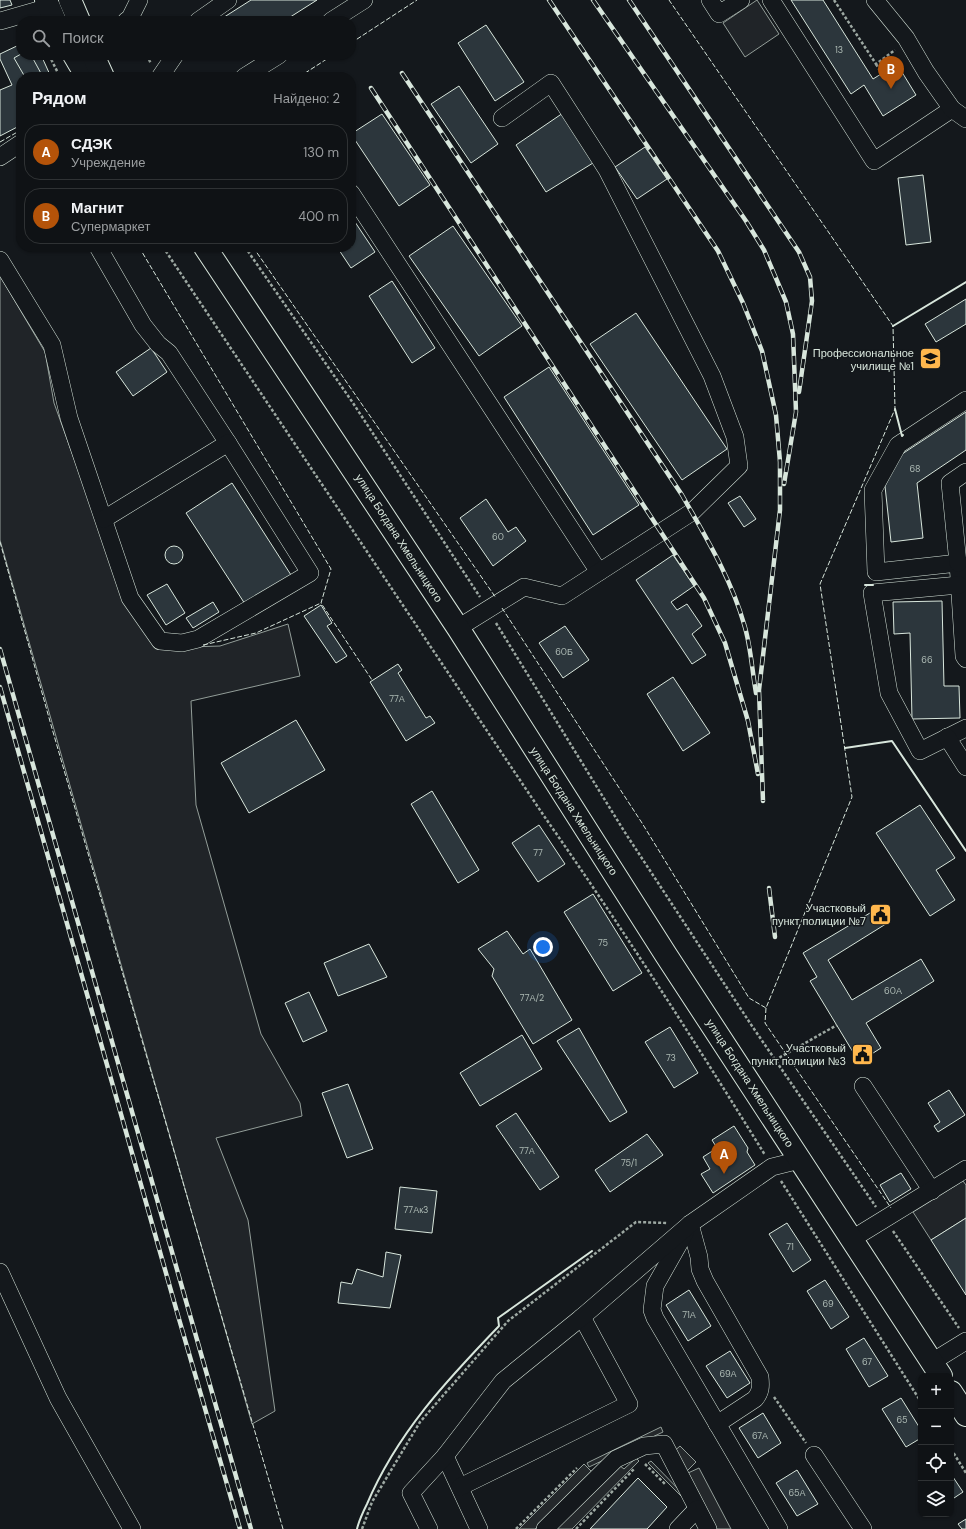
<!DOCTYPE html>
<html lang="ru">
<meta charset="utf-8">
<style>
:root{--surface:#0f1215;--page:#181b1e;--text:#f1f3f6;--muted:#9b9ea0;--line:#2f3234;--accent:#b45309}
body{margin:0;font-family:"DM Sans",sans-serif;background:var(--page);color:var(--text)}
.controls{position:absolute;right:12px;bottom:12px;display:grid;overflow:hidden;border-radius:8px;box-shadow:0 1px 3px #0004}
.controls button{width:36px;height:36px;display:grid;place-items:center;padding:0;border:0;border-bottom:1px solid var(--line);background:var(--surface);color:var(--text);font:20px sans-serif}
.you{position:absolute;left:543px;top:947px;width:14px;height:14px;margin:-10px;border:3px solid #fff;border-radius:50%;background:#1a73e8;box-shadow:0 0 0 6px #1a73e833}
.badge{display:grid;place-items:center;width:26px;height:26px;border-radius:50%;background:var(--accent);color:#fff;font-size:13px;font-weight:700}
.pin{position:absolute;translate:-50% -33px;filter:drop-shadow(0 1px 2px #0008)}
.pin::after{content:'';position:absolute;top:21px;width:14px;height:12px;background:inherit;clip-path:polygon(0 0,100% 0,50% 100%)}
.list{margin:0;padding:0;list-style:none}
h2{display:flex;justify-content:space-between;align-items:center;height:52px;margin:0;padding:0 16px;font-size:17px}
h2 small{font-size:13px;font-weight:400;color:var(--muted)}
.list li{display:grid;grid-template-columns:26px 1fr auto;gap:12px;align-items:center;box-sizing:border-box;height:56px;margin:0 8px 8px;padding:0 8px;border:1px solid var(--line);border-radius:16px}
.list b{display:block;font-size:15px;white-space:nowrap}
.list p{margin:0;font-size:13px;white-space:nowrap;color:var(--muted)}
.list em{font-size:13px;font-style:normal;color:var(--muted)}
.icon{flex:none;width:22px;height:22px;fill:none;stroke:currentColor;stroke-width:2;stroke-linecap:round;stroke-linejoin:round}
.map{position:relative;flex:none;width:966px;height:1529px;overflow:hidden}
.search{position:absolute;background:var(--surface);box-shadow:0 1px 3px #0004;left:16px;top:16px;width:340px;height:44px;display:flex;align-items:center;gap:10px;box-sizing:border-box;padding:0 14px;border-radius:16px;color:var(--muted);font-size:15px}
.panel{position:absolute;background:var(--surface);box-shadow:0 1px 3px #0004;left:16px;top:72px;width:340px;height:180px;border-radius:16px}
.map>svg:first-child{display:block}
.green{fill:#202428;stroke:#939e99}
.parking{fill:#24282b;stroke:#939e99}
.building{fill:#2c363c;stroke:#d8e6dc}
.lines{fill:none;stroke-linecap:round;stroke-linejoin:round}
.minor-casing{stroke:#d8e6dc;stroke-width:18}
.major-casing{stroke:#d8e6dc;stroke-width:24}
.path{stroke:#9da8a2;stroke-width:2.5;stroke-dasharray:3 2;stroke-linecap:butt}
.minor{stroke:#14181c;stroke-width:17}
.major{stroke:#14181c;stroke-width:22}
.rail-casing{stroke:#d8e6dc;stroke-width:4.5}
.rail{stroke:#14181c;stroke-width:3;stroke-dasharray:9;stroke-linecap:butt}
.fence{stroke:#d8e6dc;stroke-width:1;stroke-dasharray:5 2;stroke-linecap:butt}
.wall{stroke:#d8e6dc;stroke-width:2}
.labels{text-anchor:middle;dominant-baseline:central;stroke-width:3;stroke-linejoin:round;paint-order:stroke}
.number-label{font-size:9px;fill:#adbab4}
.poi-label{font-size:11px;fill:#d8e6dc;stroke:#14181c;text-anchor:end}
.street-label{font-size:11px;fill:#d8e6dc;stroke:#14181c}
</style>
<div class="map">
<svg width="966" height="1529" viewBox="0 0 966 1529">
<rect width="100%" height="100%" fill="#14181c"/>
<g class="green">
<polygon points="757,0 779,34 745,57 723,23"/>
<polygon points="0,276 45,352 54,403 126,603 159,648 220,646 288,624 300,676 191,701 196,805 261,1034 300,1103 302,1116 216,1138 248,1220 275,1411 252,1424 0,540"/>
<polygon points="963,1181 966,1185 966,1218 931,1240 913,1212"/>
</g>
<g class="parking">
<polygon points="661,1427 663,1432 589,1467 587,1463"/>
<polygon points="680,1446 696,1462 687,1471 671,1454"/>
<polygon points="636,1458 639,1461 572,1529 555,1529 619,1465 624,1469"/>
<polygon points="651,1461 688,1499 686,1501 648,1463"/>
<polygon points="584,1464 592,1472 535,1529 519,1529"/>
<polygon points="699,1468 731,1529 717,1529 688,1473"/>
</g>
<g class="building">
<polygon points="0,0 10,0 12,5 0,8"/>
<polygon points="251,0 317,0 284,21 218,21"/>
<polygon points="791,0 823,0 873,79 897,64 916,95 883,116 864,85 851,94"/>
<polygon points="486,25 524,82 495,101 458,43"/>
<polygon points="21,44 21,55 41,55 51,77 21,77 21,125 0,136 0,90 12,85 0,59 0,54"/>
<polygon points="21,54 31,55 43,77 25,77 14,58"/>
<polygon points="459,86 498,144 471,163 431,104"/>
<polygon points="563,113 593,163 546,192 516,145"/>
<polygon points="382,114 430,185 399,206 351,134"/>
<polygon points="645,147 667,179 637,199 615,167"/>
<polygon points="923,175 931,242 906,245 898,178"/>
<polygon points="351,216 375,252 351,268 337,247 351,247"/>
<polygon points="453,226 522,326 479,356 409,256"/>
<polygon points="392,281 435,348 412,363 369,296"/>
<polygon points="966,299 966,324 936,342 925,324"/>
<polygon points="636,313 727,449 682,480 590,344"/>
<polygon points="151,348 167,372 133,396 116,372"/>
<polygon points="549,367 639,505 593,535 504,397"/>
<polygon points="966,412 966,450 917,483 923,538 891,542 885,486 899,456"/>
<polygon points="232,483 291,575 245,604 186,513"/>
<polygon points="740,496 756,519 744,527 728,503"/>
<polygon points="486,499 508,532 516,527 526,541 493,566 460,518"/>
<circle cx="174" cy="555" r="9"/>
<polygon points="673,555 694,586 671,602 677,610 687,604 702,626 692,634 706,655 692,664 636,580"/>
<polygon points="167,584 185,613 166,625 147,595"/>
<polygon points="942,601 944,686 959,686 960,718 912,719 910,633 894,634 893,602"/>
<polygon points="213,602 219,612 193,628 186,618"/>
<polygon points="321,605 332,623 327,626 347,656 336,663 304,616"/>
<polygon points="565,626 589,660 563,678 539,643"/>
<polygon points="398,664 402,670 398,673 426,718 430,716 435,723 406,741 370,682"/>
<polygon points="673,677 710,733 683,751 647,694"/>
<polygon points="296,720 325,770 249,813 221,763"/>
<polygon points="432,791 479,870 458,883 411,804"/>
<polygon points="920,805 955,858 936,870 955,900 930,916 876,833"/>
<polygon points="539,825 565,864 538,882 512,843"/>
<polygon points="593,894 642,973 613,991 564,912"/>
<polygon points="880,907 889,922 828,960 852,1000 921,959 934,981 866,1023 881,1048 859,1062 810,981 817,977 803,953"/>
<polygon points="507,931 523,954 530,949 572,1020 533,1044 492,976 494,969 478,949"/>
<polygon points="369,944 387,977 338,996 324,963"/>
<polygon points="309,992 327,1031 303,1042 285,1003"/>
<polygon points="670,1027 698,1073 674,1088 645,1042"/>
<polygon points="579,1028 627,1112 610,1122 557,1041"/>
<polygon points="522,1035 542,1069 480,1106 460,1073"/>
<polygon points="348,1084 373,1149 347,1158 322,1093"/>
<polygon points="949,1090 965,1115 938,1132 934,1126 940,1122 928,1103"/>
<polygon points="516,1113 559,1177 540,1190 496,1126"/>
<polygon points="734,1126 748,1148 747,1152 755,1165 713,1193 701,1174 710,1169 703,1157 717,1148 712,1140"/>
<polygon points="647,1134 663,1155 610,1192 595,1170"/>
<polygon points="901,1173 911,1189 890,1202 880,1185"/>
<polygon points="400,1187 437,1191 432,1233 395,1229"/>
<polygon points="966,1218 966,1295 931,1240"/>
<polygon points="787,1223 811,1260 793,1272 769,1234"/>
<polygon points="386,1252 401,1255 390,1308 338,1303 341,1282 352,1284 357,1269 383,1277"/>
<polygon points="825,1280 849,1317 831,1329 807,1291"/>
<polygon points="689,1290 711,1326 688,1341 666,1305"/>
<polygon points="864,1338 888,1376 869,1387 846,1349"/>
<polygon points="730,1351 750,1383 727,1398 706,1366"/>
<polygon points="901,1398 921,1430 921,1438 906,1447 882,1409"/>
<polygon points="763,1413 781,1443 758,1458 739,1428"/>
<polygon points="797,1470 818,1504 797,1516 776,1483"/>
<polygon points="951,1474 963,1492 951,1500"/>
<polygon points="638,1478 667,1507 647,1529 590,1529"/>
<polygon points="966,1519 966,1529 962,1529 958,1524"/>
</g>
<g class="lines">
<defs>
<g id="minor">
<polyline points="710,0 719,14 741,0"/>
<polyline points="771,0 874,161 952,109"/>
<polyline points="875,0 906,38 926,72 952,109 966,119"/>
<polyline points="0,21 49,7"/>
<polyline points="126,21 130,18 139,0"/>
<polyline points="198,21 228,0"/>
<polyline points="331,21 364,0"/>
<polyline points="160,77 175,55"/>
<polyline points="244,77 279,55"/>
<polyline points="0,157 21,143"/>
<polyline points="351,193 599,572"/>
<polyline points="0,260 52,345 69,418 130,598 160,641 182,643 198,639 310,573 228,443 169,353 158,344 143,325 98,247"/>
<polyline points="966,400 898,445 873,490 876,572 958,563 964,656 966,659"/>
<polyline points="104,519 228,443"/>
<polyline points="958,563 950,483 966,472"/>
<polyline points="959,585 872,593 889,693 920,751 966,728"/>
<polyline points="458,628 524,587 562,596 692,512 739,466 735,437 712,376 607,170 551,83 502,118"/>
<polyline points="947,737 966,767"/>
<polyline points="863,1086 932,1191"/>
<path d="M690,1224L699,1257L700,1269L705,1281L760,1377C761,1386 761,1392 755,1399L717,1424"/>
<polyline points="685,1233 655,1286 652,1310 655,1318 779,1529"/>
<polyline points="852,1239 966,1169"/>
<polyline points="0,1272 58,1398 132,1529"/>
<polyline points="932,1362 966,1341"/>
<polyline points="814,1455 863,1529"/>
<polyline points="445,1456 479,1529"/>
<polyline points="460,1487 629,1404 582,1317"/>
<polyline points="429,1529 411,1493 445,1456 503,1381 582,1317 690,1224 772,1167 800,1160"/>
<polyline points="545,1529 616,1459 644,1446 664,1444 708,1529"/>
<polyline points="678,1529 697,1509"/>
</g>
<g id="major">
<polyline points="46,0 55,21"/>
<polyline points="70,0 79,21"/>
<polyline points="74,55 87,77"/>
<polyline points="93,55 103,77"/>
<polyline points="205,247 458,628 666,955 941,1376"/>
<polyline points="951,1392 966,1415"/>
</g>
</defs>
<use href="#minor" class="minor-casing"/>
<use href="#major" class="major-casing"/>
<g class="path">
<polyline points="834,0 876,64 895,50"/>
<polyline points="49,55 60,77"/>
<polyline points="147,55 151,64"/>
<polyline points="876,64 882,74"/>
<path d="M163,247L544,816C621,926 694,1040 765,1155"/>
<polyline points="245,247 353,403 480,597"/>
<polyline points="496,623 624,831 752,1026 876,1207"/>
<polyline points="775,1060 837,1025"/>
<polyline points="781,1181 921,1402"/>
<polyline points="893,1231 959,1328"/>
<polyline points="774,1397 806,1443"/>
<polyline points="951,1449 966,1473"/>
<polyline points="645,1464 665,1484"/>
<polyline points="362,1529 372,1502 420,1422 508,1321 636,1222 667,1223"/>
<polyline points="516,1529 577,1468"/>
<polyline points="576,1529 634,1469"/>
</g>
<use href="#minor" class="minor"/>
<use href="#major" class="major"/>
<defs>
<g id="rail">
<polyline points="549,0 718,251 743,303 762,351 776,415 780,462 780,510 759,690 763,801"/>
<polyline points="593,0 746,221 764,250 786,302 793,334 796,412 784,484"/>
<polyline points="629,0 799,252 810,277 812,301 799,392"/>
<path d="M402,73L682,495C705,536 731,578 744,624C751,646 752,671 756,693"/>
<polyline points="371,88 704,598 725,643 748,721 758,774"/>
<polyline points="0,649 251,1529"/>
<polyline points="0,687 179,1319 240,1529"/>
<polyline points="769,888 775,937"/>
</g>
</defs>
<use href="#rail" class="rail-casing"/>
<use href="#rail" class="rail"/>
<g class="fence">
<polyline points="351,43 417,0"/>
<polyline points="299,77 333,55"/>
<polyline points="0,142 21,130"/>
<polyline points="139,247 331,569 321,603 372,680"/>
<polyline points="253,247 496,598"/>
<polyline points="0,542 51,725 283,1529"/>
<polyline points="502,608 642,823 749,998 766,1008 852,797 820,584 895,409 893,326 669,0"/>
<polyline points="203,645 256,633 321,603"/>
<polyline points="766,1008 765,1023 891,1208"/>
</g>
<g class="wall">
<polyline points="893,326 966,282"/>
<polyline points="895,409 902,436 903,435"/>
<polyline points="865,585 873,585"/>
<polyline points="845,748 892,741 966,851"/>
<path d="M357,1529C359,1520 363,1512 367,1504C397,1433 447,1380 499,1326L498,1318L592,1251"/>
</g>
</g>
<defs>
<symbol id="university-square" viewBox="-11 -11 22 22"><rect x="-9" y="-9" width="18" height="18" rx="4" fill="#ffb74d" stroke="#14181c"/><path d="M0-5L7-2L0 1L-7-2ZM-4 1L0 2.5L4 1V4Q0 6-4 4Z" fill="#111"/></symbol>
<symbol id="civic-square" viewBox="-11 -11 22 22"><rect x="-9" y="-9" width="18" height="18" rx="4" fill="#ffb74d" stroke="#14181c"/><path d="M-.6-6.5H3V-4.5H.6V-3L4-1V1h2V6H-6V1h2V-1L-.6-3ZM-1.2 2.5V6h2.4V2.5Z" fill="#111"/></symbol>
</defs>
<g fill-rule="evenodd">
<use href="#university-square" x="918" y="346" width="25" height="25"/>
<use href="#civic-square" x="868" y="902" width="25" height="25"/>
<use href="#civic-square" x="850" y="1042" width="25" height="25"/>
</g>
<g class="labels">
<g class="number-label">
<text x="839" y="50">13</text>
<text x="915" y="469">68</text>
<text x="498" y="537">60</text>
<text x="564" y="652">60Б</text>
<text x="927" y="660">66</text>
<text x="397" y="699">77А</text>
<text x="538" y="853">77</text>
<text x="603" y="943">75</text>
<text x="893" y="991">60А</text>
<text x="532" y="998">77А/2</text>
<text x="671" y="1058">73</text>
<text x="527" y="1151">77А</text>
<text x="629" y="1163">75/1</text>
<text x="416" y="1210">77Ак3</text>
<text x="790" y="1247">71</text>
<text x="828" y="1304">69</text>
<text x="689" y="1315">71А</text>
<text x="867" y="1362">67</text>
<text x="728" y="1374">69А</text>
<text x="902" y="1420">65</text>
<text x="760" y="1436">67А</text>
<text x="797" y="1493">65А</text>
</g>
<g class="poi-label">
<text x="914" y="353">Профессиональное<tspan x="914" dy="13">училище №1</tspan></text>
<text x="866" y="908">Участковый<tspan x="866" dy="13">пункт полиции №7</tspan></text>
<text x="846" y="1048">Участковый<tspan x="846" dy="13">пункт полиции №3</tspan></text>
</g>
<g class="street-label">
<text transform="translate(399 538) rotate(57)">улица Богдана Хмельницкого</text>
<text transform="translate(574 811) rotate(57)">улица Богдана Хмельницкого</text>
<text transform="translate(750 1083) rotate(57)">улица Богдана Хмельницкого</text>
</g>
</g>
</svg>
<div class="controls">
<button>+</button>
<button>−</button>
<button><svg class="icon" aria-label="locate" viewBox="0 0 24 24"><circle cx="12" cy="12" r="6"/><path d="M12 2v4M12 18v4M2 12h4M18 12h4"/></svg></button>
<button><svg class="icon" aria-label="layers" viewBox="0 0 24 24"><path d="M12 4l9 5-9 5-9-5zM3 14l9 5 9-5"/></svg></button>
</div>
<div class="you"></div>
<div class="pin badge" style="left:724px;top:1174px">A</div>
<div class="pin badge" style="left:891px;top:89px">B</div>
<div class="search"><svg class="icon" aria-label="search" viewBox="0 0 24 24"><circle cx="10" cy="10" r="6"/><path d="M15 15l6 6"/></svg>Поиск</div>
<section class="panel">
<h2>Рядом<small>Найдено: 2</small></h2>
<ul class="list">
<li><span class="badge">A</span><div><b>СДЭК</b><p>Учреждение</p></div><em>130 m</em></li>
<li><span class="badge">B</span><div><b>Магнит</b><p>Супермаркет</p></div><em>400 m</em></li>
</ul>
</section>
</div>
